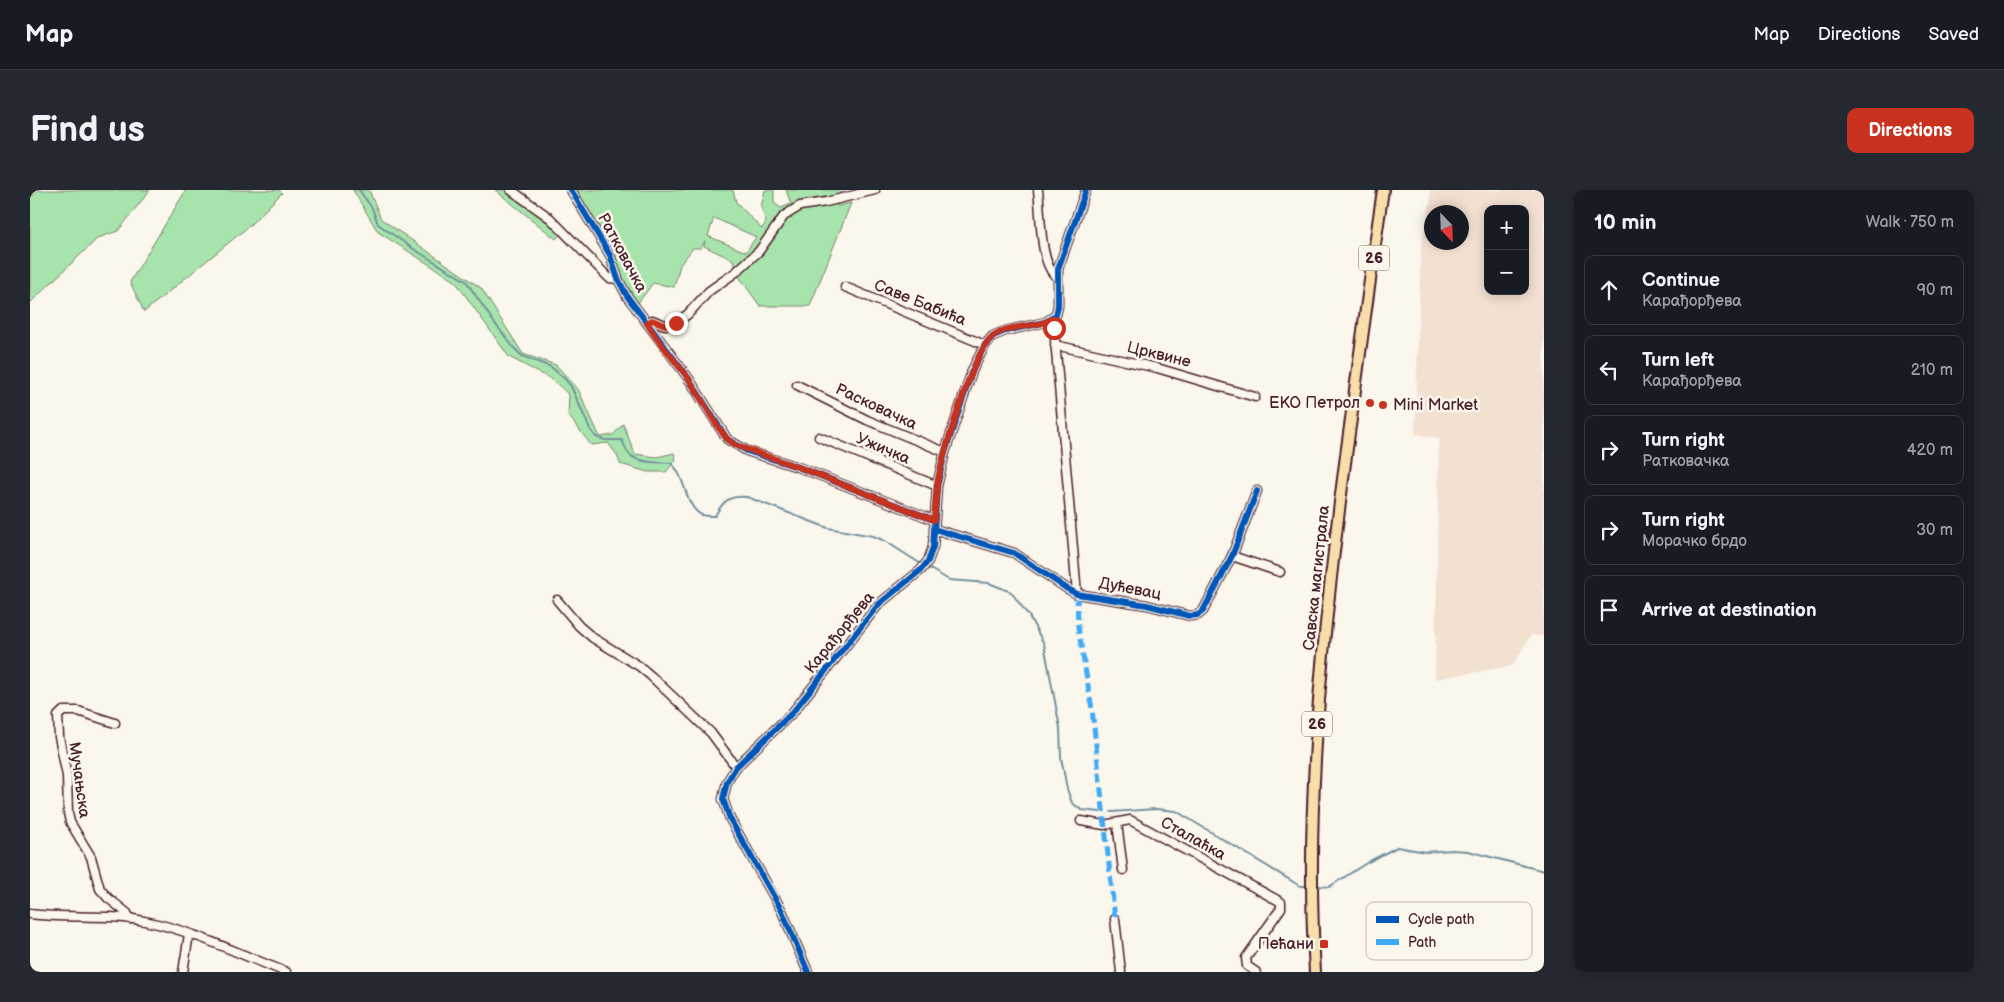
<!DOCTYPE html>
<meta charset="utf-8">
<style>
:root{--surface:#171b24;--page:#242831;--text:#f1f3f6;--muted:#9ea1a6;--line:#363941;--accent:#c8321e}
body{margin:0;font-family:"Balsamiq Sans",sans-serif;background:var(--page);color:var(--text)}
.controls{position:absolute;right:15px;top:15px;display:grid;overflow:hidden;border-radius:10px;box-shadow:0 2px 12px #0003}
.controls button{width:45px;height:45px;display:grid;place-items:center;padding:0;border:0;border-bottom:1px solid var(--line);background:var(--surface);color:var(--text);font:25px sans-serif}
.compass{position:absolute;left:1394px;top:15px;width:45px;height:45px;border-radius:50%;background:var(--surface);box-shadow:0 2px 12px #0003;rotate:157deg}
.stop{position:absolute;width:15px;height:15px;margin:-11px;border:4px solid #c8321e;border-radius:50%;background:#fff}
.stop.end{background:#c8321e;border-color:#fff;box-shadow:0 1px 5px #0008}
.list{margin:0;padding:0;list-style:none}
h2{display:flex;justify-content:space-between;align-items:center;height:65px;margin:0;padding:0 20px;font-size:21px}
h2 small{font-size:16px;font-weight:400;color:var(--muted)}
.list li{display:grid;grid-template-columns:32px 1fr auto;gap:15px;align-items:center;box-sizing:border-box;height:70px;margin:0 10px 10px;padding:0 10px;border:1px solid var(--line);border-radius:10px}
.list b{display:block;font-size:19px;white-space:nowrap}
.list p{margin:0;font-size:16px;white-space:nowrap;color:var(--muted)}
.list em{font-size:16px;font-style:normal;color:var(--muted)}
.icon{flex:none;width:28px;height:28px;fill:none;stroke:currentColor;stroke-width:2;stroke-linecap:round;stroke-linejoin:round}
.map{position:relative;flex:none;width:1514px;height:782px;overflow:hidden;border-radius:10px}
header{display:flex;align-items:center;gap:30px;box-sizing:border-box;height:70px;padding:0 25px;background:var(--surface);border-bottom:1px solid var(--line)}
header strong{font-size:24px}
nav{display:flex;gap:28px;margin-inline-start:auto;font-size:18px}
.intro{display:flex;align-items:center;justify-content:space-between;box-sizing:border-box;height:120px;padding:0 30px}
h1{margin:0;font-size:35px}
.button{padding:12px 22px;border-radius:10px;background:var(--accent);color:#fff;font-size:18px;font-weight:700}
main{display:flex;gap:30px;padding:0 30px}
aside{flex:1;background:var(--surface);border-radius:10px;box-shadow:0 2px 12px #0003}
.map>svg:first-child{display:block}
.built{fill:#f2e0d1;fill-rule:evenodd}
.green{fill:#a6e4ac;stroke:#78826c;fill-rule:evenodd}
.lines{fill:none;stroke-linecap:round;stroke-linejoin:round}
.stream{stroke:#73919f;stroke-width:2}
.minor-casing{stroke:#4a1f2b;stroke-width:11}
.major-casing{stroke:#4a1f2b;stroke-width:14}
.minor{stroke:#fbf7ec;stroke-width:8}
.major{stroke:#f8deab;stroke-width:10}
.quiet{stroke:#3fa9f5;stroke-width:5;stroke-dasharray:10 5;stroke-linecap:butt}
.cycleway-casing{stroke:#fbf7ec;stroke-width:9}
.cycleway{stroke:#0057b8;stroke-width:6}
.route{stroke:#c8321e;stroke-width:6}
.poi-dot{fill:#c8321e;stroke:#fbf7ec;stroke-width:2}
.labels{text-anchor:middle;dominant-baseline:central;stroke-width:5;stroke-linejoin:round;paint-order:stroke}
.shield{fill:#fbf7ec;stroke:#7f6065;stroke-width:1}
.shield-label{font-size:15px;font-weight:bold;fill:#4a1f2b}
.street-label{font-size:16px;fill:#4a1f2b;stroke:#fbf7ec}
.poi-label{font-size:16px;fill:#4a1f2b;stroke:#fbf7ec;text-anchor:end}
.key{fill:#fbf7ec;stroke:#c6b6b2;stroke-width:1}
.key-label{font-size:14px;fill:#4a1f2b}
</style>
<header>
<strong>Map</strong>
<nav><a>Map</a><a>Directions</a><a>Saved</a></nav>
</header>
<div class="intro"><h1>Find us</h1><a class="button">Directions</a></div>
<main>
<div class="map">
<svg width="1514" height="782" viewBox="0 0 1514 782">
<rect width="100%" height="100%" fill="#fbf7ec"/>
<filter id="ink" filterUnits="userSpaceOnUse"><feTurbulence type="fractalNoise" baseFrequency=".02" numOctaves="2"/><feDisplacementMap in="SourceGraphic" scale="10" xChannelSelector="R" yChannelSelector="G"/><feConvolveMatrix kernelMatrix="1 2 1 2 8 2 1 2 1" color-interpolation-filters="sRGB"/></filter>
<g filter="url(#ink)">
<path class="built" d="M1400,0H1514V446L1501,445L1482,476L1405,489L1409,248L1385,244L1391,55L1400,13ZM1458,19H1495V101H1458ZM1402,22H1432V52H1402Z"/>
<g class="green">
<polygon points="9,0 120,0 88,41 68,48 0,113 0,8"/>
<polygon points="156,0 249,0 252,3 218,37 114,122 100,92"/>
<polygon points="323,0 339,0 351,29 451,98 493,164 526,175 548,199 570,247 583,245 593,234 605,264 627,267 644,263 646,270 636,282 618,282 590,274 587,265 578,253 561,255 538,225 539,205 523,190 479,167 425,91 348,42"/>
<polygon points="465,0 476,0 518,32 530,45 526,49"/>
<path d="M546,0H703L706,12L732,39L736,32L731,17L735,0H744V13L751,18L761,14L756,0H811L807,16L821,13L780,116H730L710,88L703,70L674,56L675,51L671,58H663L650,75L644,97L623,93L608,113C596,107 579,59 571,44C563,29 554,15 546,0ZM684,28L726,47L716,62L678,46Z"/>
</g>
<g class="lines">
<g class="stream">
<path d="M329,0L342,18L348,34L382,58L436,91L463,131L484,158L492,166L521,177L535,189L541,196L560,239L566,247L575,250H592C594,254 596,260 599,264C607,273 630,273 641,273C656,286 655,318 672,325C676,326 681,326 685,326C693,311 699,305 717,307L798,338L843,346L855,351L891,374"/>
<polyline points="895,376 919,390 959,393 981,402 999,426 1014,454 1030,538 1031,567 1037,599 1042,613 1052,620 1070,622"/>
<polyline points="1081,622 1126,619 1146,621 1270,696 1278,696"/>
<polyline points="1290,696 1299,697 1338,672 1367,657 1396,662 1422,660 1438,661 1514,681"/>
</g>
<defs>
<g id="minor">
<polyline points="481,0 520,28 579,88 588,89"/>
<polyline points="541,0 580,65 588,89 597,106 659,189 697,249 717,261 768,277 904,330"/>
<path d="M1008,0C1011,21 1009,75 1027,87"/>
<polyline points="815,97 955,155"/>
<polyline points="1021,130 1024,138 1047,404"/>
<polyline points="617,133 622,130 635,135 646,133 658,124 679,101 706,82 729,61 754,26 770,16 796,12 845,0"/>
<polyline points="1025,155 1127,178 1225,207"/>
<polyline points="767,195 837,230 915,262"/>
<polyline points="789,247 907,296"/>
<polyline points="904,339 984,363 1036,398 1047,404 1117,415 1160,426 1168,425 1173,421 1202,366 1227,301"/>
<polyline points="1202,366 1250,382"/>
<polyline points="527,410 549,436 563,448 609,476 621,486 681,543 706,577"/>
<polyline points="85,533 48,521 33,521 28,526 29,547 37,586 38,623 40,632 61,667 70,699 78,708 97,723 100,729"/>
<polyline points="1051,631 1074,635 1100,630 1251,712 1251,718 1216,768 1217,776 1226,782"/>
<polyline points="1087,633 1093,680"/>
<path d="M0,724C39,729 80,723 119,732C166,742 211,765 256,782"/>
<polyline points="1085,729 1091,782"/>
<polyline points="153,782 159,744"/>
<polyline points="778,782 752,721 700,629 693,609 697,592 706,577 762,523 849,414 891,380 898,371 903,357 907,296 915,262 942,181 955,155 963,146 975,141 1016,132 1026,125 1028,116 1028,79 1056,0"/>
</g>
<path id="major" d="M1285,782C1274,607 1294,432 1317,258C1329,172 1340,86 1353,0"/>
</defs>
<use href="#minor" class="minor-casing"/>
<use href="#major" class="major-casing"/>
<use href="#minor" class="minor"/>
<use href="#major" class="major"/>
<polyline class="quiet" points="1047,404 1048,437 1062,519 1085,729"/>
<defs>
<g id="cycleway">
<polyline points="541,0 580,65 588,89 597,106 659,189 697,249 717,261 768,277 904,330"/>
<polyline points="904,339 984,363 1036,398 1047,404 1117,415 1160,426 1168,425 1173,421 1202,366 1227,301"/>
<polyline points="778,782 752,721 700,629 693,609 697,592 706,577 762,523 849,414 891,380 898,371 903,357 907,296 915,262 942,181 955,155 963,146 975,141 1016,132 1026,125 1028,116 1028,79 1056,0"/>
</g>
</defs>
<use href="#cycleway" class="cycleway-casing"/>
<use href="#cycleway" class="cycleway"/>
</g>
</g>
<g class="lines" filter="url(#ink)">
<path class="route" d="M646,133L635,135L622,130L617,133L625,146L659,189L688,237L697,249L705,255L768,277L904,330C905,318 906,307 907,295C912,268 943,161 963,146C977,135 1004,138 1021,130L1024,138"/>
</g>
<g class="poi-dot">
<circle cx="1340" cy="213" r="5"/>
<circle cx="1353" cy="215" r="5"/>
<rect x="1289" y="749" width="10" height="10" rx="2.5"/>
</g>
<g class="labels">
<g class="shield">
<rect x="1329" y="55.5" width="30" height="25" rx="4"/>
<rect x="1272" y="521.5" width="30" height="25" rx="4"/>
</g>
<g class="shield-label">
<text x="1344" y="68">26</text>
<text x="1287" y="534">26</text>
</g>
<g class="street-label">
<text transform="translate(592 63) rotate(62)">Ратковачка</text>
<text transform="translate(890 113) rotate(22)">Саве Бабића</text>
<text transform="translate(1129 165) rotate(14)">Црквине</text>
<text transform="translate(846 217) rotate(25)">Расковачка</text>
<text transform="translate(853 259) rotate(23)">Ужичка</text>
<text transform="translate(1287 388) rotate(-84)">Савска магистрала</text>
<text transform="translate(1100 399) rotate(11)">Дућевац</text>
<text transform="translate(810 443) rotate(-51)">Карађорђева</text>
<text transform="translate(49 590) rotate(82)">Мучањска</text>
<text transform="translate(1163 649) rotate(29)">Сталаћка</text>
</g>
<g class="poi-label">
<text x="1330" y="213">ЕКО Петрол</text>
<text x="1363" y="215" text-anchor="start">Mini Market</text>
<text x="1284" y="754">Пећани</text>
</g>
</g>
<rect x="1336" y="712" width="166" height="58" rx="8" class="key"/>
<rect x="1346" y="726" width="23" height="7" fill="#0057b8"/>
<rect x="1346" y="749" width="23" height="6" fill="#3fa9f5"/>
<g class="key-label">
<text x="1378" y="734">Cycle path</text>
<text x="1378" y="757">Path</text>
</g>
</svg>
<div class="controls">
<button>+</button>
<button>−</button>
</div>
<svg class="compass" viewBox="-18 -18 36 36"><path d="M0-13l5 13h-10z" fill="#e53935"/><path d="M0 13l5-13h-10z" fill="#9ea1a6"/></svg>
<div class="stop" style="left:1024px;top:138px"></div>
<div class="stop end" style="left:646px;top:133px"></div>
</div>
<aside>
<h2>10 min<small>Walk · 750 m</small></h2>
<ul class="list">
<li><svg class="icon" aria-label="ahead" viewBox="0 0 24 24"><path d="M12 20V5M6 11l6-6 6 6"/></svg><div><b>Continue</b><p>Карађорђева</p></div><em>90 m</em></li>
<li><svg class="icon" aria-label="left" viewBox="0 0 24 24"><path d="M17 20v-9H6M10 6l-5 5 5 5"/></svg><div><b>Turn left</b><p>Карађорђева</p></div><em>210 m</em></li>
<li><svg class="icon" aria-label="right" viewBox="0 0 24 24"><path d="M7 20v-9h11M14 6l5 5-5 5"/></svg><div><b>Turn right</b><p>Ратковачка</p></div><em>420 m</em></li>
<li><svg class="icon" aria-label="right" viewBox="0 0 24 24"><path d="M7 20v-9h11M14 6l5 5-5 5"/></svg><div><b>Turn right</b><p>Морачко брдо</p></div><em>30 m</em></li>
<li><svg class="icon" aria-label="arrive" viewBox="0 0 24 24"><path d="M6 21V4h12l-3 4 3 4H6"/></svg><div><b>Arrive at destination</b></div></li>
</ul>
</aside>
</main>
